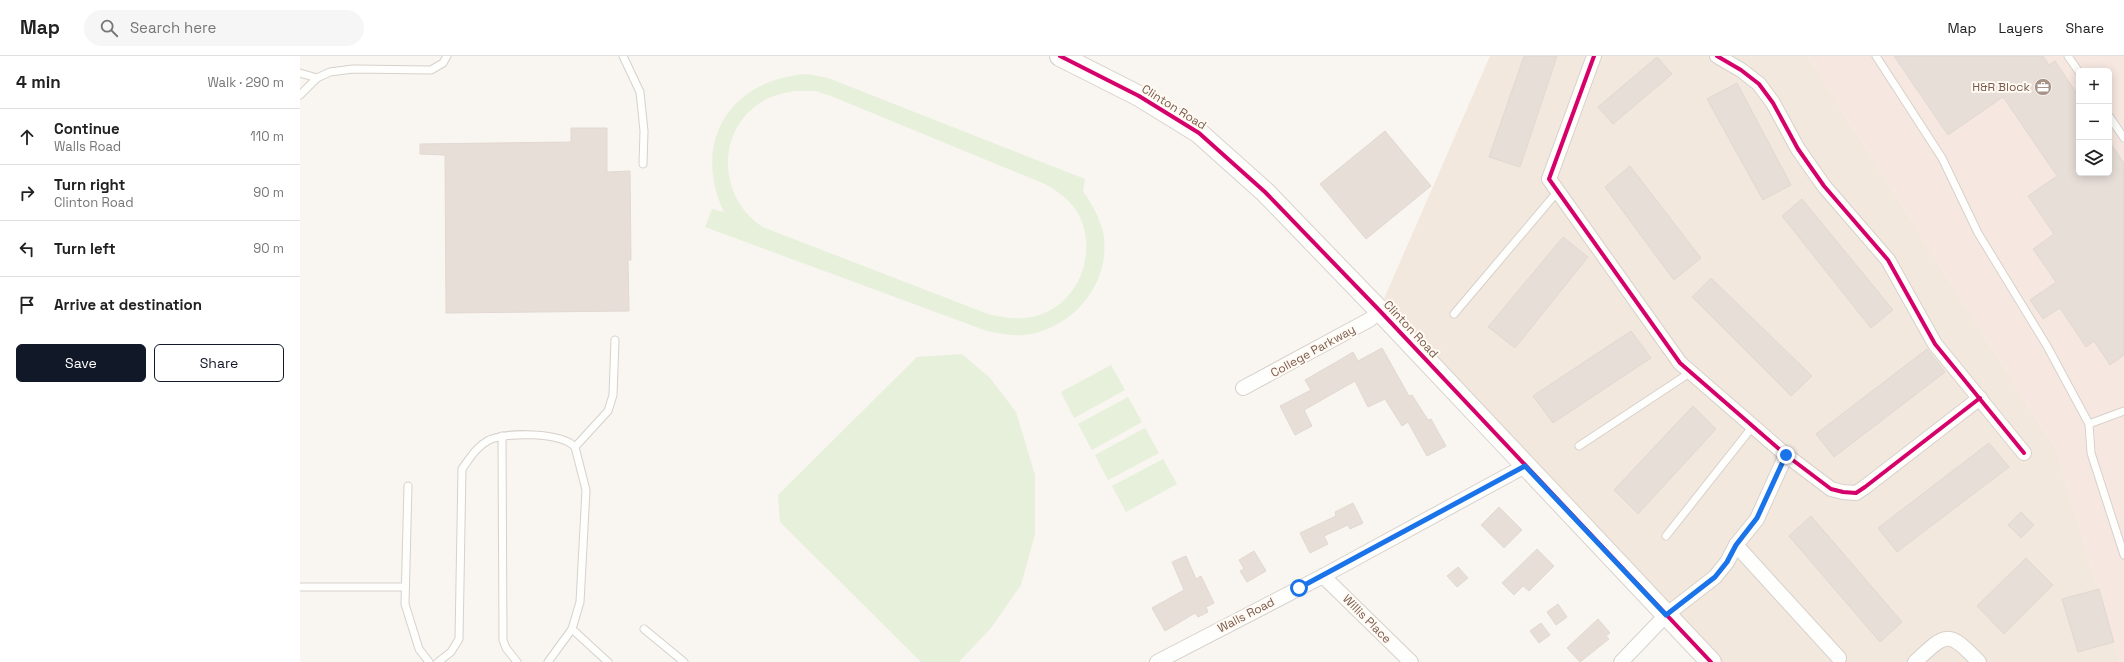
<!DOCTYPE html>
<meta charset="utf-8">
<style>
:root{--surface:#fff;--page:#f6f6f6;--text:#222;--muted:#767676;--line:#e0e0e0;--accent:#111827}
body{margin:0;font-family:"Space Grotesk",sans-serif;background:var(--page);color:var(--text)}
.controls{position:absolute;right:12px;top:12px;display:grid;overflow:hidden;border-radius:6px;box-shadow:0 2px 10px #0003}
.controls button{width:36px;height:36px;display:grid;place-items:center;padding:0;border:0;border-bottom:1px solid var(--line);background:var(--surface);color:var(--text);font:20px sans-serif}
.stop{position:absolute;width:12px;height:12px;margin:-9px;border:3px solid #1a73e8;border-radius:50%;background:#fff}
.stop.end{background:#1a73e8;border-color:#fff;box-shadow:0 1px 4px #0008}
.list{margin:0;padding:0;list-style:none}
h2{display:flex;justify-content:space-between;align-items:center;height:52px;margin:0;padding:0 16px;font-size:17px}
h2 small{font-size:13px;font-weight:400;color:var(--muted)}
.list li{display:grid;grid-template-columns:26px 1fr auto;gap:12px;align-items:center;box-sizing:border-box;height:56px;padding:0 16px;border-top:1px solid var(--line)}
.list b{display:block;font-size:15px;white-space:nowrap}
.list p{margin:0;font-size:13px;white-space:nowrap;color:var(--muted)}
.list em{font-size:13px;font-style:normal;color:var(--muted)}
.actions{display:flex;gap:8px;padding:12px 16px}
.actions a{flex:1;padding:9px 0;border:1px solid var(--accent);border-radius:6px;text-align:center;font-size:14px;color:var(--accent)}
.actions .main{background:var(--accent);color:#fff}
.icon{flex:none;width:22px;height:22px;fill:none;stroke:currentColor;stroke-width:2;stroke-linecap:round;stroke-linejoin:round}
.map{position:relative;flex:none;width:1824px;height:606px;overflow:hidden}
header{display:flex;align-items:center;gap:24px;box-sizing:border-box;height:56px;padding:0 20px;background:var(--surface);border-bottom:1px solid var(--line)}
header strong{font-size:19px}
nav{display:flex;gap:22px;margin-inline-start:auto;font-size:14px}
.search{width:280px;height:36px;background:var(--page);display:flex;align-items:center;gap:10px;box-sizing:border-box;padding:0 14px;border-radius:22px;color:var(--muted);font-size:15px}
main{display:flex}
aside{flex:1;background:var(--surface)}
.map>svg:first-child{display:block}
.residential{fill:#f2e8de}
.commercial{fill:#f6e8e1;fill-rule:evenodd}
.green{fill:#e7f0db;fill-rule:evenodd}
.building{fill:#e6ded7;stroke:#e2d8d2}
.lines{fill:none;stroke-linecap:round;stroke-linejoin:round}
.lane-casing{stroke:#d7d1cb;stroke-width:9}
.street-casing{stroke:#d7d1cb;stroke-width:16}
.secondary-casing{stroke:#d9d2cb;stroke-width:22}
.lane{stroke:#fefefd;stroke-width:7}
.street{stroke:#fefefd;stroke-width:14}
.secondary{stroke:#fefefd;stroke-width:20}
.cycleway-casing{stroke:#fffaf3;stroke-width:6}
.cycleway{stroke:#d6006c;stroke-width:4}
.route{stroke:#1a73e8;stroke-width:5}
.labels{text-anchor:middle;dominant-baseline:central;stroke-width:4;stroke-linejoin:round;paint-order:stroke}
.poi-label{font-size:12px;fill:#7a5c4d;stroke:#fffaf3;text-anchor:end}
.street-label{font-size:12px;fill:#7a5c4d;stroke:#fffaf3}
</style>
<header>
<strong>Map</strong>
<div class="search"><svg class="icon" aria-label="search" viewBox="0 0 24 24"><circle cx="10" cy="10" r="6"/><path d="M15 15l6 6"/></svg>Search here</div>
<nav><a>Map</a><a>Layers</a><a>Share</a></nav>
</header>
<main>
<aside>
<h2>4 min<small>Walk · 290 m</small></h2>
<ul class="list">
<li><svg class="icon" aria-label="ahead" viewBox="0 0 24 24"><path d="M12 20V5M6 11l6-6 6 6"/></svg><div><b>Continue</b><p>Walls Road</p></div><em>110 m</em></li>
<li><svg class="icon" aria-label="right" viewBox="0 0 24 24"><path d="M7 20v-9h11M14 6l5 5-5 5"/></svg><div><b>Turn right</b><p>Clinton Road</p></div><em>90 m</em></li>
<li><svg class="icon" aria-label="left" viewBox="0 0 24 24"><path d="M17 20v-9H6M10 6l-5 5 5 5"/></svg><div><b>Turn left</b></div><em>90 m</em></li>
<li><svg class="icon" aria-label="arrive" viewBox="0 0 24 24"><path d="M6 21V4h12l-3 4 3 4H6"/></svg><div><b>Arrive at destination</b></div></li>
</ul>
<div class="actions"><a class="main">Save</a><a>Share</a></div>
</aside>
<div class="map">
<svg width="1824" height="606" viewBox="0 0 1824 606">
<rect width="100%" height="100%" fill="#f9f5f0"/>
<polygon class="residential" points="1190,0 1508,0 1757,395 1820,606 1403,606 1080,252"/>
<path class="commercial" d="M1508,0H1824V606H1820L1757,395ZM1779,15H1809V117H1779Z"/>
<g class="green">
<path d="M507,18L528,22L785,123L783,135C792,148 799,161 803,176C813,226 772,275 723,279C711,280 698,277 687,275L405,171L412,153L424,156C391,86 430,23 507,18ZM495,35H516L531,40L745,128C759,136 773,146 780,161C799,203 774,258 724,262C712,263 700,261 688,258L465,172C418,145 414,74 463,45C473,39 484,37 495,35Z"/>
<polygon points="662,298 690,322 716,356 735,419 735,478 721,529 691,572 659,606 621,606 480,466 478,439 617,301"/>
<polygon points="811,309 825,334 774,362 761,336"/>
<polygon points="828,341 842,366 792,394 778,368"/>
<polygon points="845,372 859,397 808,424 795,399"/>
<polygon points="863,403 877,428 826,456 812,430"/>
</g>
<g class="building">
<polygon points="1224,0 1257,0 1220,111 1189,101"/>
<polygon points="1594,0 1743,0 1749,9 1755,5 1779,41 1779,117 1809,117 1809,85 1824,107 1824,299 1810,309 1794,285 1786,291 1760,252 1743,263 1730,244 1756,226 1733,193 1754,178 1728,140 1757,120 1703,41 1648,79"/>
<polygon points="1357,1 1372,18 1313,68 1298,51"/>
<polygon points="1437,27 1491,129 1463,144 1407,43"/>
<polygon points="271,72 307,72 307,116 330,115 331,204 328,204 329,255 146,257 145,99 120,98 120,88 271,86"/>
<polygon points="1085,75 1131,130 1066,183 1020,128"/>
<polygon points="1330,110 1401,202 1374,224 1305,131"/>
<polygon points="1502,143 1593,254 1571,272 1482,160"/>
<polygon points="1263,181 1288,201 1215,292 1188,271"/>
<polygon points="1411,222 1512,320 1491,340 1392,241"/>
<polygon points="1331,275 1351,302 1253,367 1233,340"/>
<polygon points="1082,292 1109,340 1112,339 1128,364 1131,363 1146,390 1127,400 1108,366 1102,370 1085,343 1068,351 1055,325 1004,354 1012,370 995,379 980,350 1011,334 1005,324 1038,305 1053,296 1058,305"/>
<polygon points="1627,293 1645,316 1534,401 1516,378"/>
<polygon points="1393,350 1416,373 1338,458 1314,434"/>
<polygon points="1689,387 1709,411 1597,496 1578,472"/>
<polygon points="1053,447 1063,467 1050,473 1048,469 1024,480 1028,488 1010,497 1000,477 1036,460 1035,456"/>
<polygon points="1199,451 1222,474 1204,492 1181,469"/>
<polygon points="1721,456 1734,469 1721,482 1708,469"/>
<polygon points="1511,460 1602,566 1580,586 1489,480"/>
<polygon points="1237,493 1254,510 1229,535 1223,530 1214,539 1202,527"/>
<polygon points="954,495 966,515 947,526 940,515 944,513 939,504"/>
<polygon points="886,500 896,523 901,520 914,547 906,551 908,556 898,561 895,557 865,575 852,552 884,534 872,506"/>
<polygon points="1726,502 1753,529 1704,578 1677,550"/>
<polygon points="1158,511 1168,522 1157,531 1147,520"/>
<polygon points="1799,533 1814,586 1778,596 1762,543"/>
<polygon points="1258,548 1267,561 1256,569 1247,556"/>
<polygon points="1298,563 1310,577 1306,580 1309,583 1280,606 1267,592"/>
<polygon points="1241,567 1250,579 1239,587 1230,575"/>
</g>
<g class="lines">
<defs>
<g id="lane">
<polyline points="323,0 340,36 344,75 343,108"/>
<polyline points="1576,0 1642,102 1678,177 1747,290 1789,368 1791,397 1824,499"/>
<polyline points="1768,0 1779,16"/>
<polyline points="0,17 17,22"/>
<polyline points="0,39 17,22 30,16 53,13 131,14 143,7 147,0"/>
<polyline points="1809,60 1824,82"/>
<polyline points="1154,258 1258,135"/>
<polyline points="1789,368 1824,355"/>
<polyline points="202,380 203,584 206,592 217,606"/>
<polyline points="1279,390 1391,316"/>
<polyline points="108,430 105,548 119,593 129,606"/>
<polyline points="1366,480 1453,370"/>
<polyline points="0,531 105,531"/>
<polyline points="272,573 308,606"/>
<polyline points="344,573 384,606"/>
<path d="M138,606L151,596L159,583L162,413C170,402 176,391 189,384C207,376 261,376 275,391"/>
<polyline points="248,606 272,573 280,546 286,434 275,391 308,355 313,339 315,284"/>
</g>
<g id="street">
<polyline points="1294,0 1249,123 1380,307 1486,399 1531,433 1543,436 1556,437 1565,431 1680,342"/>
<polyline points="1417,0 1441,14 1459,28 1473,47 1498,93 1524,130 1588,204 1635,288 1724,397"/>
<polyline points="943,332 1069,264 1080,255"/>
<polyline points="1436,489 1539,602"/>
<polyline points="1023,520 1111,606"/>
<polyline points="857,606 1023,520 1225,410"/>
<polyline points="1321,606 1366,559 1415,521 1427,506 1436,489 1457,463 1486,399"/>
<path d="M1615,606C1647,576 1648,574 1679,606"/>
</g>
<polyline id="secondary" points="760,0 839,40 899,77 965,136 1080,255 1411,606"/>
</defs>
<use href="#lane" class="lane-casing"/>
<use href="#street" class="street-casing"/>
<use href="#secondary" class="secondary-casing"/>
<use href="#lane" class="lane"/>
<use href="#street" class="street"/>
<use href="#secondary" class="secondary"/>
<defs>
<g id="cycleway">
<polyline points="760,0 839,40 899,77 965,136 1080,255 1411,606"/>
<polyline points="1294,0 1249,123 1380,307 1486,399 1531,433 1543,436 1556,437 1565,431 1680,342"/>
<polyline points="1417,0 1441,14 1459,28 1473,47 1498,93 1524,130 1588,204 1635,288 1724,397"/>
</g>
</defs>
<use href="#cycleway" class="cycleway-casing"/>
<use href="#cycleway" class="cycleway"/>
</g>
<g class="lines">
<polyline class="route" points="999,532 1225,410 1366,559 1415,521 1427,506 1436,489 1457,462 1486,399"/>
</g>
<defs>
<symbol id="office-disc" viewBox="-11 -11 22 22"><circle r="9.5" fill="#a69286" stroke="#fffaf3"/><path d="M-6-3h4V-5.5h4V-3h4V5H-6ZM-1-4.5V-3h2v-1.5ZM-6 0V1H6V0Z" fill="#fff"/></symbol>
</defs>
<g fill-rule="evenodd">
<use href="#office-disc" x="1733" y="21" width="20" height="20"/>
</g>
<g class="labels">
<g class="poi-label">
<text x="1730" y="31">H&amp;R Block</text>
</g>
<g class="street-label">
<text transform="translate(874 51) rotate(32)">Clinton Road</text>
<text transform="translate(1111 273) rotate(47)">Clinton Road</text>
<text transform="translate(1013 295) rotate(-29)">College Parkway</text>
<text transform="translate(946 559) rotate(-27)">Walls Road</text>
<text transform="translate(1067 563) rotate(45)">Willis Place</text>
</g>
</g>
</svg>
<div class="controls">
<button>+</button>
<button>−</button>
<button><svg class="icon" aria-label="layers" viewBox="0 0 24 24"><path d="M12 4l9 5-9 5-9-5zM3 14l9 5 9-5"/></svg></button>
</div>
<div class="stop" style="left:999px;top:532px"></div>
<div class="stop end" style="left:1486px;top:399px"></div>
</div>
</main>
